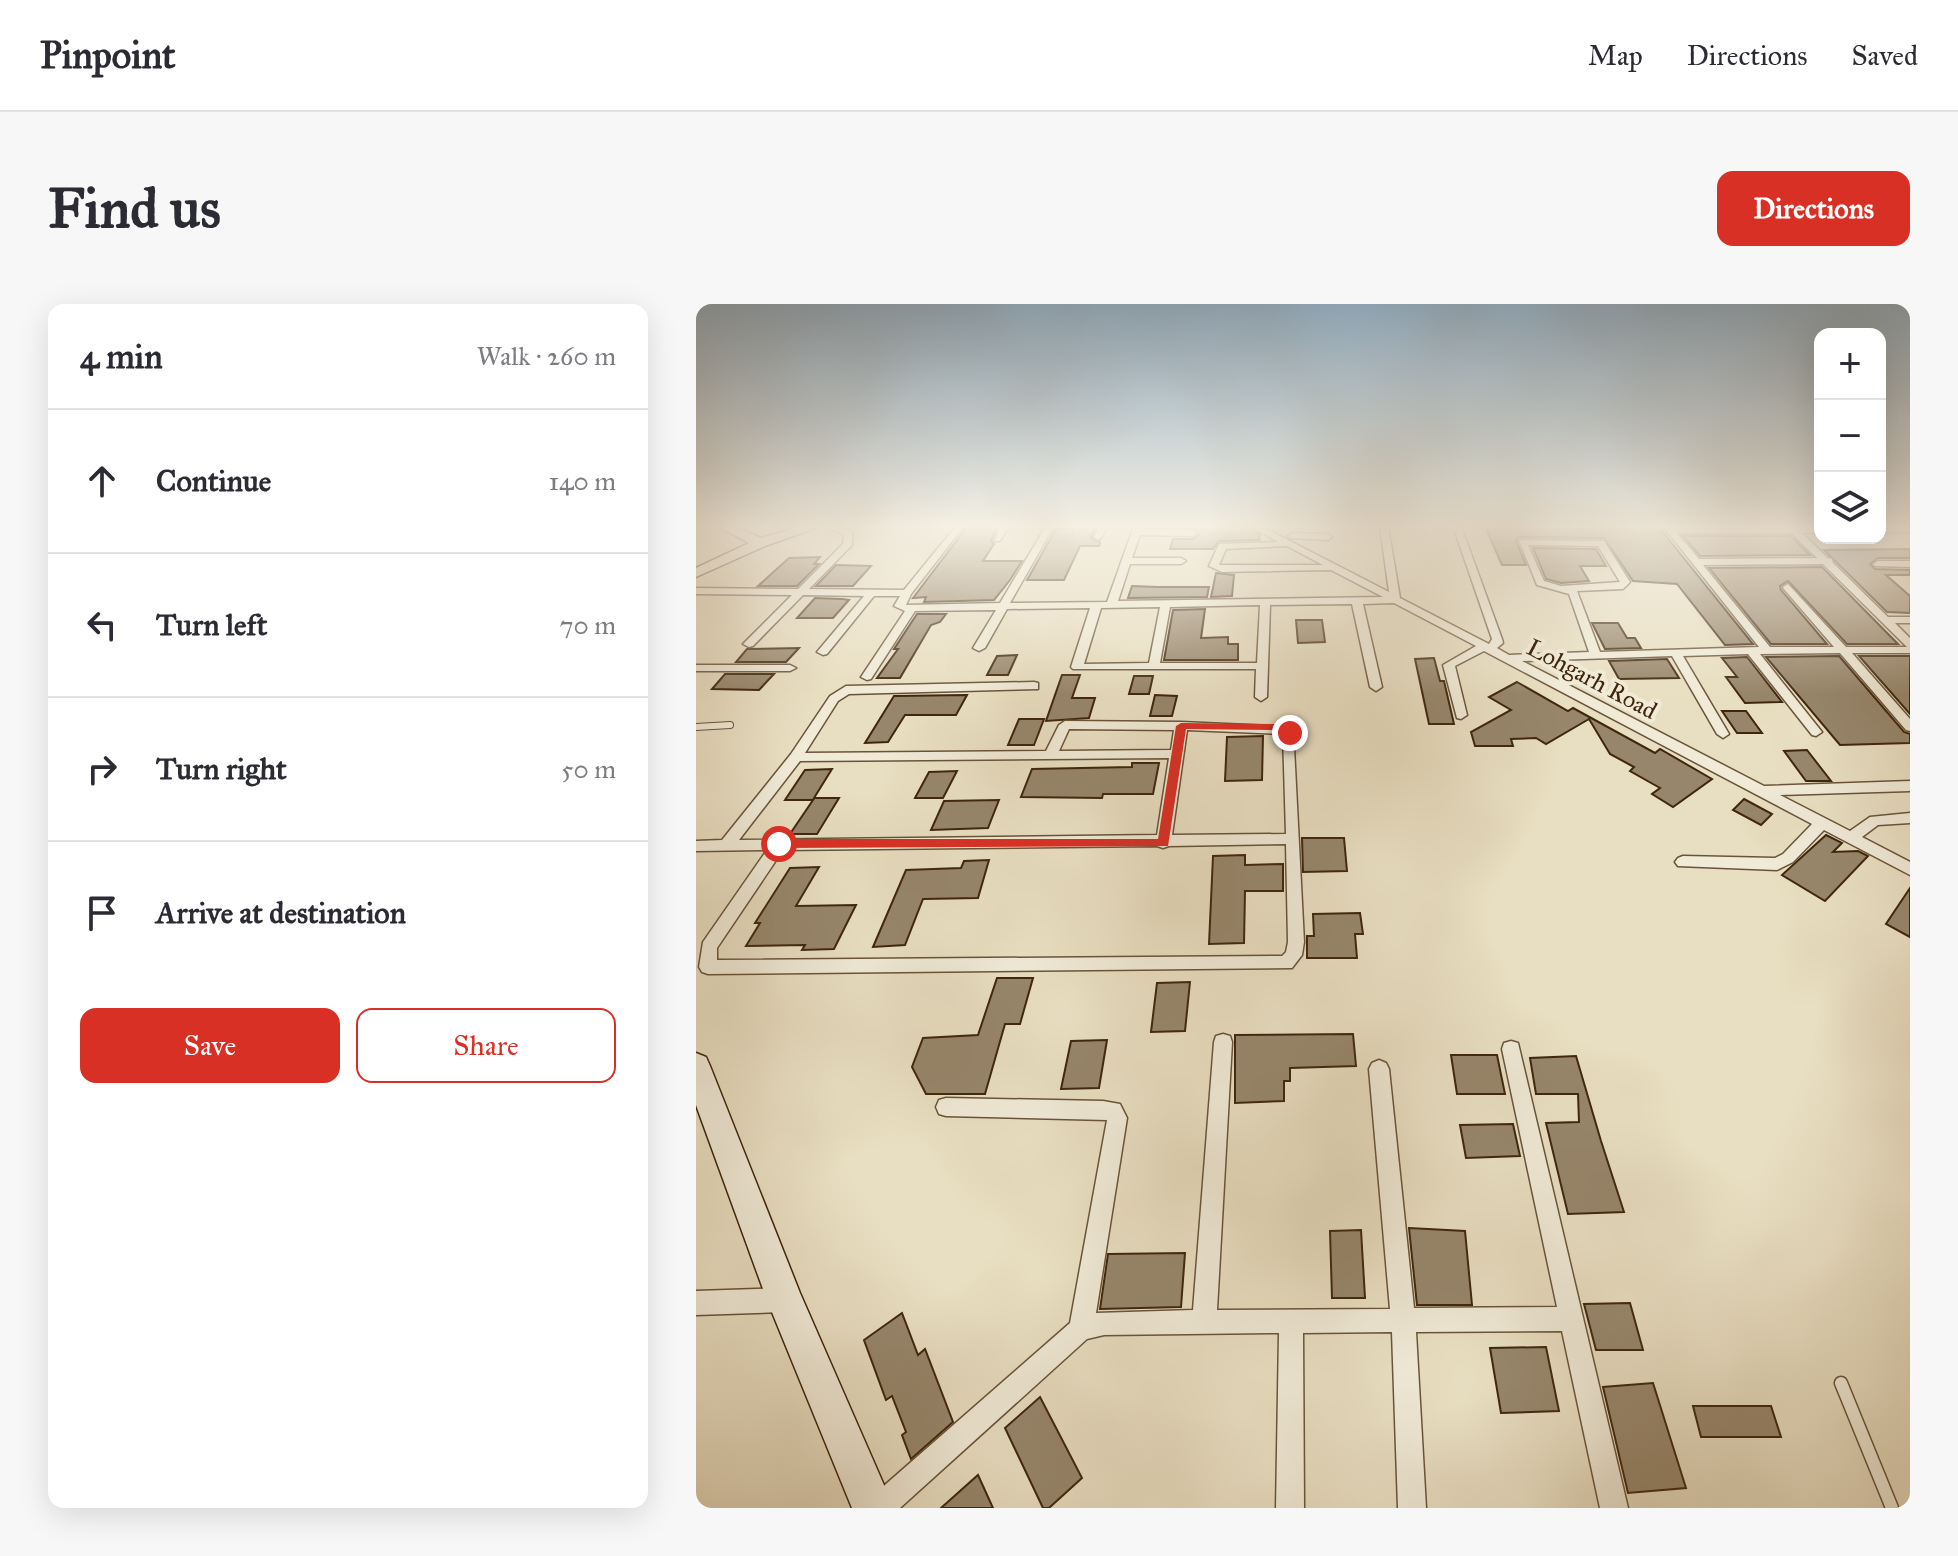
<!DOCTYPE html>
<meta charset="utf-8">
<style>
:root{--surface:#fff;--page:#f7f7f7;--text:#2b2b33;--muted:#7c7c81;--line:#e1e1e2;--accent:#d93025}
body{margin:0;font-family:"IM FELL Great Primer",serif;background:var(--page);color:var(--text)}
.controls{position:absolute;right:24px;top:24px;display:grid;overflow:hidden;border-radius:16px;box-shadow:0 8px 32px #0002}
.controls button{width:72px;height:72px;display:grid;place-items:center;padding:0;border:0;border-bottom:2px solid var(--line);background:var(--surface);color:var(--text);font:40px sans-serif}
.stop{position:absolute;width:24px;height:24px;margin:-18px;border:6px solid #d93025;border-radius:50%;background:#fff}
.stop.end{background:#d93025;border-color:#fff;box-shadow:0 2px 8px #0008}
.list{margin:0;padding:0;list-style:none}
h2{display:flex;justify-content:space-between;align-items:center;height:104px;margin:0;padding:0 32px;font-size:34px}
h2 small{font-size:26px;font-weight:400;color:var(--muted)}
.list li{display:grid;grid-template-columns:52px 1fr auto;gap:24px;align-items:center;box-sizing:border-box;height:144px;padding:0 32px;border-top:2px solid var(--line)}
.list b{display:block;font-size:30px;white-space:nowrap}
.list em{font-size:26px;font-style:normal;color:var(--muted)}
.actions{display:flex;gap:16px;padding:24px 32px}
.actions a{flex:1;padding:18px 0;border:2px solid var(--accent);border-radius:16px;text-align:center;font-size:28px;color:var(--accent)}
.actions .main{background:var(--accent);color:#fff}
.icon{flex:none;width:44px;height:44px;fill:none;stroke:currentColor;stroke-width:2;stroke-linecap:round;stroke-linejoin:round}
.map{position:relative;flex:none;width:1214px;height:1204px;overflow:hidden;border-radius:16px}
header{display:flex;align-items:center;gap:48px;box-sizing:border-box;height:112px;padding:0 40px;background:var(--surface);border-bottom:2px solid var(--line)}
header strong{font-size:38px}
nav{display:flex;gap:44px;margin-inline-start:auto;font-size:28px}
.intro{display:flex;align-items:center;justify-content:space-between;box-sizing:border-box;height:192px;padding:0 48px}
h1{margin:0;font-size:56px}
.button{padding:20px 36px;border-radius:16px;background:var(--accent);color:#fff;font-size:28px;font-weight:700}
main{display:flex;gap:48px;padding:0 48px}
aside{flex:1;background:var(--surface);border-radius:16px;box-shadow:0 8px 32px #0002}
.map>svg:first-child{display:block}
.building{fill:#97866b;stroke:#3f260d;stroke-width:2}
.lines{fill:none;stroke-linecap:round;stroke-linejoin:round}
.lane-far1-casing{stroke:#69543a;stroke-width:8}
.lane-casing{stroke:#69543a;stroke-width:15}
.street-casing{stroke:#69543a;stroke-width:3}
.secondary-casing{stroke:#3f260d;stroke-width:3}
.lane-far1{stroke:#f0ead7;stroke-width:6}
.lane{stroke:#f0ead7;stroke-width:12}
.street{fill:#f0ead7;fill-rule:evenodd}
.secondary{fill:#f0ead7;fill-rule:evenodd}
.route{fill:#d93025}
.labels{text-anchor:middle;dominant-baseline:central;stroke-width:8;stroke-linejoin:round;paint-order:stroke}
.far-street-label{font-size:24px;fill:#3f260d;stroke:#f0ead7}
</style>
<header>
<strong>Pinpoint</strong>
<nav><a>Map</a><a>Directions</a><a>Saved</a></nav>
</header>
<div class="intro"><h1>Find us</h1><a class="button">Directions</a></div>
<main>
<aside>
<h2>4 min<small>Walk · 260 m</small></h2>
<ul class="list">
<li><svg class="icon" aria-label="ahead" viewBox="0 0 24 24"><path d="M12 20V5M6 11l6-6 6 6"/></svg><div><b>Continue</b></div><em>140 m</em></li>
<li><svg class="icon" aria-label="left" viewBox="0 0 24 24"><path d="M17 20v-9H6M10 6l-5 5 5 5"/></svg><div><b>Turn left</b></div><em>70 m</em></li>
<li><svg class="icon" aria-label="right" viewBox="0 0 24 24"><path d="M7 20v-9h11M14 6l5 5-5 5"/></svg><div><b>Turn right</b></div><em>50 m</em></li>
<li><svg class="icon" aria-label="arrive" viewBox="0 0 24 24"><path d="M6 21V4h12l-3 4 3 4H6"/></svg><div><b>Arrive at destination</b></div></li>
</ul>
<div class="actions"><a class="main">Save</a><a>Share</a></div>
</aside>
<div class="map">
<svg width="1214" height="1204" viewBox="0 0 1214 1204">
<rect width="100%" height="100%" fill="#e8dec1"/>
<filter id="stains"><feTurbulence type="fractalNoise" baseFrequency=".0025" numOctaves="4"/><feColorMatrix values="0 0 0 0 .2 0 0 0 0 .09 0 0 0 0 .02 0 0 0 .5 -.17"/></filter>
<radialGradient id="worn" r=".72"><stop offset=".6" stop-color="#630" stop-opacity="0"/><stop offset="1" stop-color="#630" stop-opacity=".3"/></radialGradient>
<g class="building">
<polygon points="380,222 400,222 395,234 404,238 403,242 384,242 368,276 331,276 360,225 378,225"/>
<polygon points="552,222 564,231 563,236 523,237 517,245 474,245 477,235 497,235 503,231 497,223 501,222"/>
<polygon points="933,222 962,222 1057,340 1029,341 981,280 937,277 908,234 823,233 820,237 830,261 806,261 790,225 935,224"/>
<polygon points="271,223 301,223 295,237 298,240 287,257 326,257 314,276 298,296 228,298 230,293 217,294"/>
<polygon points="987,232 1095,232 1114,251 1004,252"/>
<polygon points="837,244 900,245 910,262 884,262 893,277 865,279 850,275"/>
<polygon points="1214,245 1214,254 1182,254 1174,260 1179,265 1214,266 1214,271 1190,271 1214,292 1214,309 1191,308 1128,246"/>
<polygon points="124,253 118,260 123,260 101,282 62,282 93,254"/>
<polygon points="140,261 175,262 157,282 120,282"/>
<polygon points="1126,263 1202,340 1151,340 1092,277 1084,282 1085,286 1131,340 1075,340 1013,264"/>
<polygon points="520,269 538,271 536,292 515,293"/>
<polygon points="436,282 462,283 513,283 511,293 432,294"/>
<polygon points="119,294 146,295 153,296 137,314 101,314"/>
<polygon points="509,305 505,334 532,333 532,340 542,340 542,356 468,356 477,306"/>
<polygon points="221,310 250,310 244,318 235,321 204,374 181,374 202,345 198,345"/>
<polygon points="600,316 626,316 629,338 602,339"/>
<polygon points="896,319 922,319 931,334 939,334 945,344 909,345"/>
<polygon points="103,344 90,358 40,358 51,345"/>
<polygon points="321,351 312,371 291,371 301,352"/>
<polygon points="1143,352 1208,428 1214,430 1214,439 1144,441 1070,353"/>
<polygon points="1163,352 1214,352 1214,410"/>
<polygon points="1051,353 1086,398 1049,399 1030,373 1041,373 1026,354"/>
<polygon points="738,354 744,377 748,377 758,420 733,420 719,355"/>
<polygon points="971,355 983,374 923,375 913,357"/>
<polygon points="29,370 78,370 63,386 16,385"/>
<polygon points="366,371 384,371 376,394 399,394 393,414 350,417"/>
<polygon points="438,372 457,372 453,390 433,390"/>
<polygon points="821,378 872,407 877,404 959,449 964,445 1016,475 977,503 956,490 964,484 934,467 938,463 914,450 893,415 850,440 840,434 815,435 817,442 779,442 775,428 815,406 793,393"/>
<polygon points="271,391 260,411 209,411 192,438 169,439 198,392"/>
<polygon points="459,391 481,392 476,412 454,412"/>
<polygon points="1026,407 1050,407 1066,429 1041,429"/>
<polygon points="323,415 348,415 338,441 312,441"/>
<polygon points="567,432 566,476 529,477 531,433"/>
<polygon points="1111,446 1135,477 1110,477 1088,447"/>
<polygon points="436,459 463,459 457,490 407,490 406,494 325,493 336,465 436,463"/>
<polygon points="136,465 118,494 143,494 121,530 94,530 117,496 89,496 109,466"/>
<polygon points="261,467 247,494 219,494 233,468"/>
<polygon points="1048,495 1076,510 1065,521 1037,506"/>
<polygon points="303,496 292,524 235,526 248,497"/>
<polygon points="1130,531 1146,539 1137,548 1162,547 1172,552 1129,597 1086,571"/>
<polygon points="606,534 648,534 651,567 607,568"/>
<polygon points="549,551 549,561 587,560 587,587 549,587 548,639 513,640 517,552"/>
<polygon points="293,556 282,594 227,595 209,641 177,643 210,566 265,564 268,557"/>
<polygon points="123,563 100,602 160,601 138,645 106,646 109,641 50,642 64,619 59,619 94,564"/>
<polygon points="1214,584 1214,633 1190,620"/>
<polygon points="664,609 667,630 659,630 661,654 611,654 611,632 618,632 617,610"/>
<polygon points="301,674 337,674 324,720 309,720 289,790 230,790 216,763 227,734 282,731"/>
<polygon points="494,678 489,727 455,728 461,679"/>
<polygon points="657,730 660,762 594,764 594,777 588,777 588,797 539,799 539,731"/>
<polygon points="411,736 403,784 365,785 375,737"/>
<polygon points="755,751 801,751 809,790 761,790"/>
<polygon points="880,752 905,837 928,908 872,910 850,819 883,818 882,790 840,790 834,754"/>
<polygon points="817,820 824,852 770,854 764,821"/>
<polygon points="713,924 769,927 776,1001 721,1001"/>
<polygon points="665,926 669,994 636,994 634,927"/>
<polygon points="489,949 485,1003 404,1005 412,950"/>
<polygon points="934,999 947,1046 900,1046 888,1000"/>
<polygon points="206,1009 222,1051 229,1045 257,1118 215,1155 206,1131 210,1128 196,1092 190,1096 168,1036"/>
<polygon points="850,1043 863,1107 805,1109 794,1044"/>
<polygon points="957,1079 990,1184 932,1189 907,1083"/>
<polygon points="344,1093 386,1174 353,1204 347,1204 309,1124"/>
<polygon points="997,1102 1075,1102 1085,1133 1005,1133"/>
<polygon points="282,1171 297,1204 245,1204"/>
</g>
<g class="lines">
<defs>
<polyline id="lane-far1" points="0,423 34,421"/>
<polyline id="lane" points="1145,1079 1196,1204"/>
<g id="street">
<path d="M132,222H142L156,228V241L113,285L208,286L260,222H268L215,290L210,301L304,299L350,222H358L314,299L411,298L438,222H446L445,225L497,226L501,229L497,232L444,231L436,254H485L490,257L485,260H434L422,297L687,293L635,266L526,268L513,262L523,240L582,238L555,222H565L693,288L684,222H692L704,294L793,340L796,335L757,222H765L806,335L807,339L801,344L813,351L893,348L873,290L841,281L823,236L908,237L934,278L927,285L881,287L904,348L1063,343L967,222L1124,223V229H1106L1132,254L1136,255L1137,259L1192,313H1214V319H1199L1214,334V349H1156L1214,415V427L1210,426L1144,349L1064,350L1126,428L1120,432L1116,431L1052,350L987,352L1033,430L1027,434L1021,430L976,352L826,357L1068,482L1214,477V487L1084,491L1154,527L1174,513L1214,509V519L1182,521L1166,533L1214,558V571L1128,526L1097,558L1081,566L982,562L979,558L982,554L987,552L1079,554L1087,550L1116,520L788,347L759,362L771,411L765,415L761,414L747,361L780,342L698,299L667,300L686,383L680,387L674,383L656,300L574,301L571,393L565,397L559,393L560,365H377L375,363L394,304L311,305L289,344L283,347L277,344L300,306L219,307L175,375L171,376L165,373L209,307L198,302L204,292H178L131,350L127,351L121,348L168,292L107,291L57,342L53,343L47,340L96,291L0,290V284L102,285L147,240L148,231ZM981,229H1096L1121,254L1003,255ZM832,241L902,242L924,278L865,282L848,277ZM591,242L627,261H523L530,245ZM1127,260L1211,343H1150L1092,280L1087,283L1088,285L1138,343H1074L1007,261ZM564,301L561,359H464L474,303ZM464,303L453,359L388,360L405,304Z"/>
<polygon points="305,222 313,222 304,237 298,237"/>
<polygon points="403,222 411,222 406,233 402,236 398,233"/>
<polygon points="1184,223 1213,223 1214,228 1184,229"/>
<polygon points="596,229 632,230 636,233 632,236 593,234 592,232"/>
<polygon points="1182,257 1214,257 1214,263 1179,262 1177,260"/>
<polygon points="0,361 94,361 100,364 94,367 0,367"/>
<path d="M338,378L342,379V385L153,390L142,397L109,449L350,447L363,421L369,417L485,418L597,423L608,638L606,651L596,664L12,670L6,668L3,663L7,638L71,546L0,547V537L26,536L95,450L134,392L150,382ZM373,425L478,426L475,446L363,447ZM491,426L587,430L590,530L476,531ZM473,454L461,531L43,536L104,457ZM590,540L592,638L590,648L586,652L21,656V644L87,546L461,542L467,544L473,542Z"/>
<polygon points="527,730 534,732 536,738 521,1006 694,1005 673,765 676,759 683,756 690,759 693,765 718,1004 861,1003 806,745 808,739 815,737 822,739 932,1204 904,1204 866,1027 720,1028 730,1204 702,1204 696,1028 607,1029 608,1204 580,1204 583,1029 408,1031 391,1035 204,1204 170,1204 174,1194 374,1019 411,816 250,812 243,810 240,803 243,796 250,794 407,797 424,800 431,814 400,1009 497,1006 518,738 520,732"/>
<polygon points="89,984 97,988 101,996 97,1004 89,1008 0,1011 0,987"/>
</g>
<g id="secondary">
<polygon points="21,222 38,222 65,234 106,222 125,222 69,242 0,273 0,264 53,239"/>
<polygon points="0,749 10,753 14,762 104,989 198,1204 156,1204 71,996 0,801"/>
</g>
</defs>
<use href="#lane-far1" class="lane-far1-casing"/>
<use href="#lane" class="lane-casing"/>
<use href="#street" class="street-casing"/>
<use href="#secondary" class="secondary-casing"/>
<use href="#lane-far1" class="lane-far1"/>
<use href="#lane" class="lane"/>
<use href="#street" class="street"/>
<use href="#secondary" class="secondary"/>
</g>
<linearGradient id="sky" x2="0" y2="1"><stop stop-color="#91acc0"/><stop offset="0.57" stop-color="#f5f0e3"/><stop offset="1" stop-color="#f5f0e3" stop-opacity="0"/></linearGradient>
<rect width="1214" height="390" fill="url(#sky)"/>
<polygon class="route" points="485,419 584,420 599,429 594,432 582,426 490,425 472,542 83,544 77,540 83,535 462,535 480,422"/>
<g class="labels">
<g class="far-street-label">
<text transform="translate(896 375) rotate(28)">Lohgarh Road</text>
</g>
</g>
<rect width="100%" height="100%" filter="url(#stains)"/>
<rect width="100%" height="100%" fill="url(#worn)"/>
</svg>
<div class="controls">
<button>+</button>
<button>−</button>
<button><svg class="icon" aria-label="layers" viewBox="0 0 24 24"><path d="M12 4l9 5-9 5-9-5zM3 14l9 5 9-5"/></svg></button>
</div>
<div class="stop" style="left:83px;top:540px"></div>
<div class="stop end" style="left:594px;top:429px"></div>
</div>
</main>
